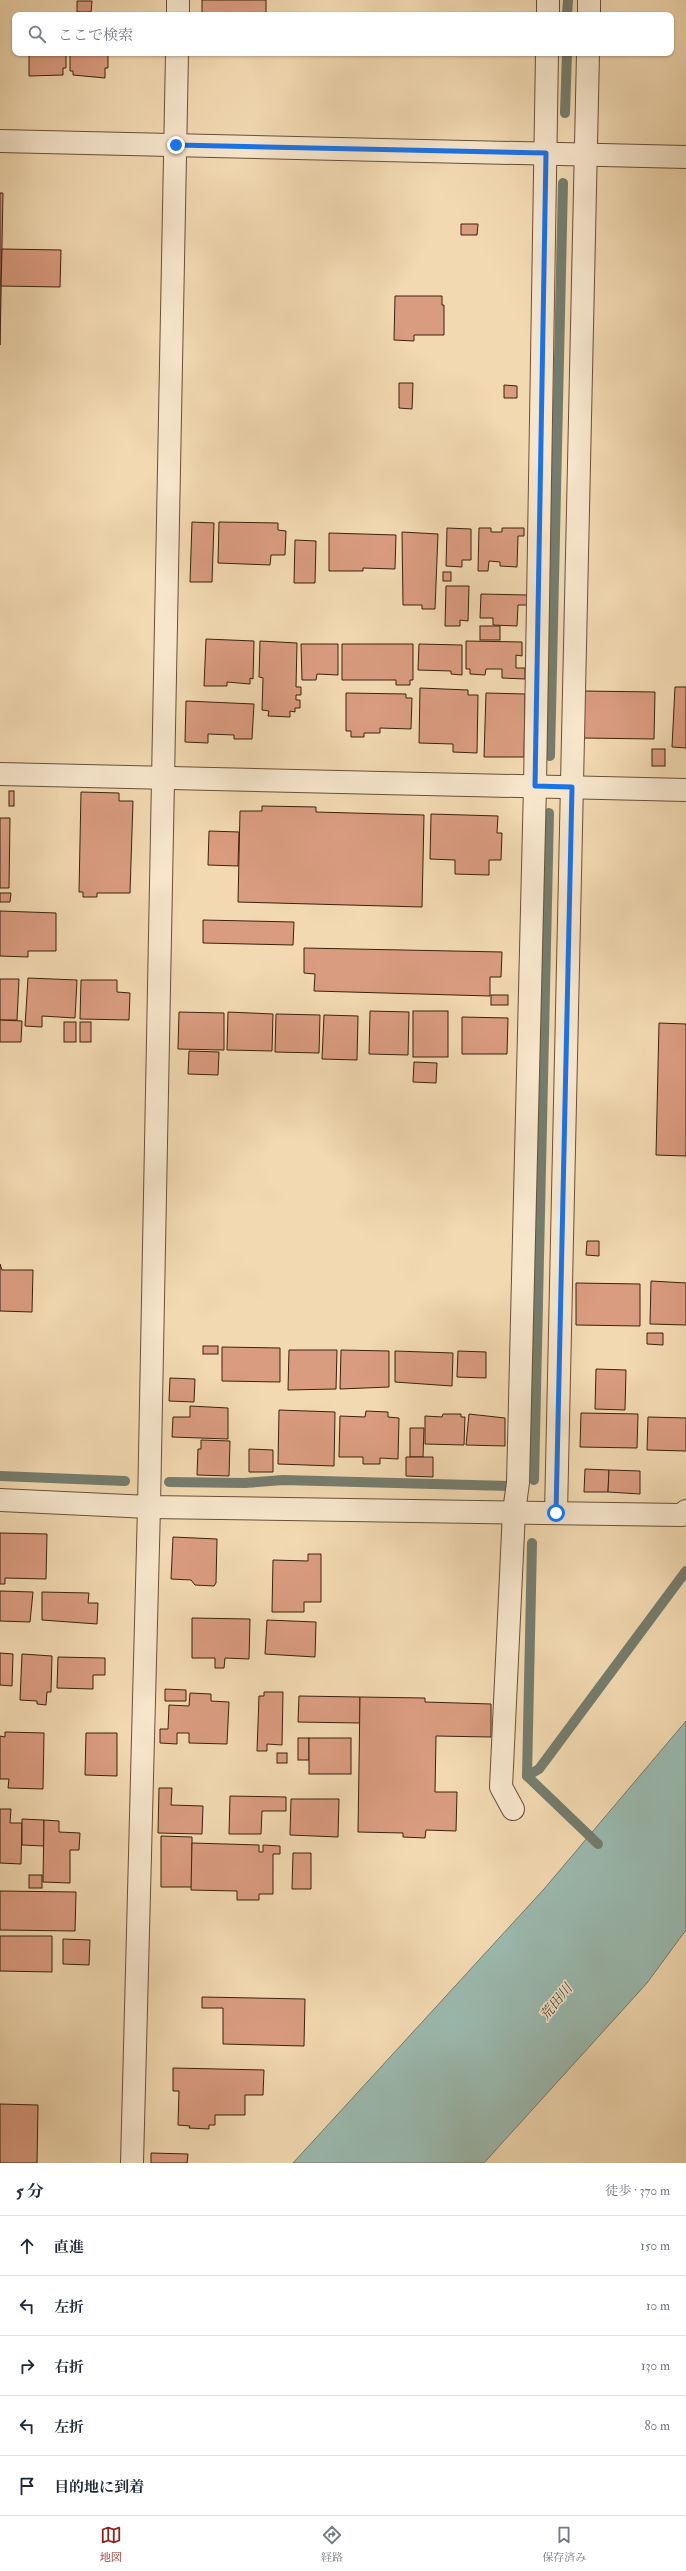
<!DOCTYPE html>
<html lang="ja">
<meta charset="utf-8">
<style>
:root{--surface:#fff;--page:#f2f2f3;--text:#1f2937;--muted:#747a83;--line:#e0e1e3;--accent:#8f2418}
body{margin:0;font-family:"IM FELL Double Pica","Noto Serif JP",serif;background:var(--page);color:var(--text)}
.stop{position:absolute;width:12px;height:12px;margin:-9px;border:3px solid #1a73e8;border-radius:50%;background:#fff}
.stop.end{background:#1a73e8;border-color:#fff;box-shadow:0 1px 4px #0008}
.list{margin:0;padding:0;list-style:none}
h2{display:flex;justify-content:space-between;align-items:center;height:52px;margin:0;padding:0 16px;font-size:17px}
h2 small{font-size:13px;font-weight:400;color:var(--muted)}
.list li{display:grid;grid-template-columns:26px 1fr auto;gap:12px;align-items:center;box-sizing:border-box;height:60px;padding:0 16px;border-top:1px solid var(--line)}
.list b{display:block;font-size:15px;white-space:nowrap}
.list em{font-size:13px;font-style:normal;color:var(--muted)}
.icon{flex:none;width:22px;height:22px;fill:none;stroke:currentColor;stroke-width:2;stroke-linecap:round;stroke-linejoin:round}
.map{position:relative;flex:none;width:686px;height:2163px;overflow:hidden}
.search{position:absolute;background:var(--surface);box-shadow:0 1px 3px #0004;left:12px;right:12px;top:12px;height:44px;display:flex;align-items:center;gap:10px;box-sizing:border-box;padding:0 14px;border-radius:8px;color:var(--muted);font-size:15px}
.sheet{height:352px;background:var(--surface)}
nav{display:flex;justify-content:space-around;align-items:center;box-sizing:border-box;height:56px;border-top:1px solid var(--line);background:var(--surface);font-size:11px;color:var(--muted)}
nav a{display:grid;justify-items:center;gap:2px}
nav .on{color:var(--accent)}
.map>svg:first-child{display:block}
.water{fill:#9bbaaf;stroke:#757d6e}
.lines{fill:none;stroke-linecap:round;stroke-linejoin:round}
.stream{stroke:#757d6e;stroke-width:10}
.building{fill:#da9c80;stroke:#3b220c}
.minor-casing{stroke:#695035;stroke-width:24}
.tertiary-casing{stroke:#695035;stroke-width:24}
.minor{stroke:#f7e6cc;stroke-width:22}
.tertiary{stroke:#f7e6cc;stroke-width:22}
.route{stroke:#1a73e8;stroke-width:5}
.labels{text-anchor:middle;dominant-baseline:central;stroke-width:3;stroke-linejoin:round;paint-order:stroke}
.water-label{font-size:14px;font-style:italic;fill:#58503d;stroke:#f7e6cc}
</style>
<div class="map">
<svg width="686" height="2163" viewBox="0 0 686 2163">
<rect width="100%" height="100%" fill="#f2d9b1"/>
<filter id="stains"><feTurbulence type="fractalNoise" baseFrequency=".005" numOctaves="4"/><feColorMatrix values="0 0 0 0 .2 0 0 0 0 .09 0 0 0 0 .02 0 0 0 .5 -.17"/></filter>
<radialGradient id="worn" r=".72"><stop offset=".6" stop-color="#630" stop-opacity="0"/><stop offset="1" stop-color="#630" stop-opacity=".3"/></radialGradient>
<polygon class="water" points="686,1721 686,1930 647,1983 484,2163 293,2163 544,1889"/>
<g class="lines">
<g class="stream">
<polyline points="567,15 568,0"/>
<polyline points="565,113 567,53"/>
<polyline points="550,756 563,183"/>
<polyline points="0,1476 125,1481"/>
<polyline points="534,1480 549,813"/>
<polyline points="169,1482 245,1483 283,1480 509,1486"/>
<polyline points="532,1543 527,1776 598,1844"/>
<polyline points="527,1776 539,1769 686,1571"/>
</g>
</g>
<g class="building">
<rect x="202" y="0" width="64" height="15"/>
<polygon points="77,1 92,1 91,12 77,12"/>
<polygon points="29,53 66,53 66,68 63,68 63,75 29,76"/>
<polygon points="70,53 108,53 108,68 105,68 105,78 73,75 73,71 70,71"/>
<polygon points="0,193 3,193 0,345"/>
<polygon points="461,224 478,224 477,235 461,235"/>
<polygon points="2,249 61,250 60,287 1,286"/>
<polygon points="395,296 442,296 442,305 444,305 444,335 414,335 414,341 394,340"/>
<polygon points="399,383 413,383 412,409 399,408"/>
<polygon points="504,385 517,386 517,398 504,398"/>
<polygon points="192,522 214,523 212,582 190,582"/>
<polygon points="219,522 278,523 278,530 286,531 285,555 271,555 270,565 218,563"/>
<polygon points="447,528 471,529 471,560 462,560 462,567 446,566"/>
<polygon points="479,528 491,528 491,532 502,532 502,528 524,528 524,536 518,536 517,567 500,566 500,562 489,561 488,571 478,571"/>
<polygon points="402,532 438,534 435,609 422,609 422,605 403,605"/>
<polygon points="329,533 396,535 395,569 363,568 363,571 329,571"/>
<polygon points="295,540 316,541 315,583 294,583"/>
<rect x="443" y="572" width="8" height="9"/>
<polygon points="446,586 469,586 468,621 460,620 460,626 445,626"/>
<polygon points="481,594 527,595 527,605 518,605 517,626 493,625 493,618 480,618"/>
<rect x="480" y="626" width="20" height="14"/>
<polygon points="206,639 254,641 253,679 250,678 250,684 227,682 227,686 204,686"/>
<polygon points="260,641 297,643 296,687 301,687 301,695 296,695 296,700 300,700 300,708 295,708 295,712 290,711 290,717 268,716 269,711 262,710 263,678 259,677"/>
<polygon points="466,641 522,642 522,656 516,655 516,668 525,668 525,679 502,678 502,669 486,669 485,675 470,674 470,669 466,669"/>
<polygon points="301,644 338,644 338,675 317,674 316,680 302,680"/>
<polygon points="342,644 413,644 413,680 410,680 410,685 396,685 396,680 342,680"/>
<polygon points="419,644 462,645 462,675 451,674 451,671 418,670"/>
<polygon points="675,687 686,687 686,748 672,747"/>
<polygon points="420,688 468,690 468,695 478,695 477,753 453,752 453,744 419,743"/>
<polygon points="584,691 655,692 654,739 584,738"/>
<polygon points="346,693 406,694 406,698 412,698 411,729 380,728 380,733 364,733 364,737 351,737 351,731 346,731"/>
<polygon points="486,693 525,694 524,757 484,757"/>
<polygon points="186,701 254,704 252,739 234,739 234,735 208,734 208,743 185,742"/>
<rect x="652" y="749" width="13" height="17"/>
<rect x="9" y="791" width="5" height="15"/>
<polygon points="81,792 119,793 119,801 133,801 130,893 97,893 97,897 83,897 83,892 79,892"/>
<polygon points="262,806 316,807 316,812 424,815 422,907 238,902 240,811 262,811"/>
<polygon points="431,814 498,816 497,833 502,833 501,860 489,860 489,875 455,874 455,860 430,859"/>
<polygon points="0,818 10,818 9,888 0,888"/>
<polygon points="209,831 239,832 238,866 208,865"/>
<polygon points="0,893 11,893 10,902 0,902"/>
<polygon points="0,911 56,913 56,951 28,951 28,957 0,956"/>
<polygon points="203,920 294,922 293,945 203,943"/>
<polygon points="304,948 502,952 501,977 490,977 490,996 314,991 315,974 304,973"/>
<polygon points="28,978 77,980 75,1018 42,1016 42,1027 25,1026"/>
<polygon points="0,979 19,979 17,1020 0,1020"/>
<polygon points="81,980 117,980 117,992 130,993 129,1020 80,1019"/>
<rect x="491" y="995" width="17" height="10"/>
<polygon points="370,1011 409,1012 408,1055 369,1054"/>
<rect x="413" y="1011" width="35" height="46"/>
<polygon points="179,1012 224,1013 224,1050 178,1049"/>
<polygon points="228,1012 273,1014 272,1051 227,1050"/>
<polygon points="276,1014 320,1015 319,1053 275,1052"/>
<polygon points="324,1015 358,1016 357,1060 322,1059"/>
<polygon points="462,1017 508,1018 507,1054 462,1054"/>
<polygon points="0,1020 22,1021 21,1042 0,1042"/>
<rect x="64" y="1022" width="12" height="20"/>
<rect x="80" y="1022" width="11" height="20"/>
<polygon points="659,1023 686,1024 686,1156 656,1155"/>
<polygon points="189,1051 219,1052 218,1075 188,1074"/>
<polygon points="414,1062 437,1063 436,1083 413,1082"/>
<polygon points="587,1241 599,1241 599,1256 586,1255"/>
<polygon points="0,1264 2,1270 33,1270 32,1312 0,1311"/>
<polygon points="651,1281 686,1283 686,1325 650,1324"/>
<polygon points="576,1283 640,1284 640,1326 576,1325"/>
<polygon points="647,1333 663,1333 663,1345 647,1344"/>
<rect x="203" y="1346" width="15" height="8"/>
<polygon points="222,1347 280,1348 280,1382 222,1381"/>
<polygon points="289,1350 337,1350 336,1389 288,1390"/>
<polygon points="341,1350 389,1351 389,1387 340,1389"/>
<polygon points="395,1351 453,1353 452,1386 395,1382"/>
<polygon points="458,1351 486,1352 486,1378 457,1377"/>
<polygon points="596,1369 626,1370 625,1410 595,1409"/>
<polygon points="170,1378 195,1379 194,1402 169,1401"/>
<polygon points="190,1406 228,1408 228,1439 172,1437 173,1417 190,1417"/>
<polygon points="279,1410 335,1412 334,1466 278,1464"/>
<polygon points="366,1411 388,1412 388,1417 399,1418 398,1459 380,1458 380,1464 363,1464 363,1457 339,1457 340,1416 365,1417"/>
<polygon points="581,1413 638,1414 637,1448 580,1447"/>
<polygon points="443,1414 461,1414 461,1417 465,1417 464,1445 425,1444 425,1416 442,1417"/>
<polygon points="469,1414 505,1418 505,1446 466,1445"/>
<polygon points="648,1417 686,1418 686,1451 647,1450"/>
<polygon points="410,1428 424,1428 423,1457 410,1457"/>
<polygon points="201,1440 230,1441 229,1476 197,1475 198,1449 201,1449"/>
<polygon points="249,1449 273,1450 273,1472 249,1472"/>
<polygon points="406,1457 433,1457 433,1477 406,1476"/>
<polygon points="585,1469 609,1470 608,1492 584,1492"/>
<polygon points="609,1470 640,1471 640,1494 608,1492"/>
<polygon points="0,1533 47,1534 46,1579 5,1578 5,1584 0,1584"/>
<polygon points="173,1537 217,1539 216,1583 214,1586 195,1585 191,1580 171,1579"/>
<polygon points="308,1554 321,1554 321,1602 304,1602 304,1612 272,1612 273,1560 308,1561"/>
<polygon points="0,1591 33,1592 30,1622 0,1621"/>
<polygon points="42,1592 89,1593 88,1603 98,1603 97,1624 42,1620"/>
<polygon points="192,1618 250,1619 249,1659 225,1658 224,1668 215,1668 215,1658 192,1658"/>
<polygon points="267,1620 316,1622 315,1657 265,1654"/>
<polygon points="0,1653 13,1654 12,1686 0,1685"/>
<polygon points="22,1654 52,1656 51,1692 47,1692 46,1705 37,1704 37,1701 20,1700"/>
<polygon points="58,1657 105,1658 105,1675 93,1675 93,1689 57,1688"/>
<polygon points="165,1689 186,1690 186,1701 165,1701"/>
<polygon points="264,1692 283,1692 282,1745 267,1744 267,1751 257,1751 259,1696 264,1696"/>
<polygon points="190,1693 211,1694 211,1701 229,1702 227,1744 189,1743 189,1733 177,1733 177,1744 160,1743 160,1729 168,1729 169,1705 189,1706"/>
<polygon points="299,1696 360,1697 360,1723 298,1722"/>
<polygon points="360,1697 425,1698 425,1702 491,1704 491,1737 436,1736 435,1792 457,1792 456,1831 426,1830 425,1838 403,1837 403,1833 358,1832"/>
<polygon points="5,1732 44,1733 43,1789 8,1788 9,1779 0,1779 0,1736 5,1737"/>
<polygon points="86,1733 117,1733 117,1776 85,1775"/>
<rect x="298" y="1738" width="11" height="22"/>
<rect x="309" y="1738" width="42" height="36"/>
<rect x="277" y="1753" width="10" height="10"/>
<polygon points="159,1788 172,1788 171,1805 203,1806 202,1834 158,1833"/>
<polygon points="230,1796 286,1797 286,1811 262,1811 261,1834 229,1834"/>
<polygon points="291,1799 339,1799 338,1837 290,1835"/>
<polygon points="0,1809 11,1809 10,1823 22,1823 21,1864 0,1863"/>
<polygon points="22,1819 44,1820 44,1846 22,1845"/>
<polygon points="44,1820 59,1821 59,1832 80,1833 79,1850 70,1850 70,1883 43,1882"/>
<polygon points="161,1836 192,1837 192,1887 161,1887"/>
<polygon points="192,1843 259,1845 259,1852 263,1852 263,1845 280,1846 280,1854 273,1854 273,1894 259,1894 259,1900 237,1900 237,1891 191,1890"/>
<polygon points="293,1853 311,1853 311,1889 292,1889"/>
<rect x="29" y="1875" width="13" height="13"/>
<polygon points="0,1891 76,1892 75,1931 0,1930"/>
<polygon points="0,1936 52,1936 52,1972 0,1971"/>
<polygon points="63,1939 90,1940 89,1965 63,1964"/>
<polygon points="202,1997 305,1999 304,2046 223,2044 223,2008 202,2008"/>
<polygon points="173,2068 264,2070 263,2095 245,2095 245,2115 215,2115 215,2125 209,2125 209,2129 189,2128 190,2126 178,2125 179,2091 173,2091"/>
<polygon points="0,2104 38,2105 37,2163 0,2163"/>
<polygon points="151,2153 188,2154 187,2163 151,2163"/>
</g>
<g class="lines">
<defs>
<g id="minor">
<polyline points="178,15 178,0"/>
<polyline points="548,15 548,0"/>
<polyline points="589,15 589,0"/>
<polyline points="0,774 686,790"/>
<polyline points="0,1500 149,1507 682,1515 686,1511"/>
<polyline points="556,1513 588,53"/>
<polyline points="513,1809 501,1787 514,1511 518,1483 535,786 547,53"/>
<polyline points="132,2163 149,1507 177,53"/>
</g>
<polyline id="tertiary" points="0,141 686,157"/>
</defs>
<use href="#minor" class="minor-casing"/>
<use href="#tertiary" class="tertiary-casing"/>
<use href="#minor" class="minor"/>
<use href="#tertiary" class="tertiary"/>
</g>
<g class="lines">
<polyline class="route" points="176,145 546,153 535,786 572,787 556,1513"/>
</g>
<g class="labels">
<g class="water-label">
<text transform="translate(556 2002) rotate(-51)">荒田川</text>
</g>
</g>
<rect width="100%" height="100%" filter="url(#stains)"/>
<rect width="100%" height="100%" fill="url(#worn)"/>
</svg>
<div class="stop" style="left:556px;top:1513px"></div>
<div class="stop end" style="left:176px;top:145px"></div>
<div class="search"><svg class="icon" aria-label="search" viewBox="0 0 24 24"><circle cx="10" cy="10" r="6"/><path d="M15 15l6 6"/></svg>ここで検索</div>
</div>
<section class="sheet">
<h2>5 分<small>徒歩 · 370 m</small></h2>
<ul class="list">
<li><svg class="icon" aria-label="ahead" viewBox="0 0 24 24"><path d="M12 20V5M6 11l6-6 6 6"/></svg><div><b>直進</b></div><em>150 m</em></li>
<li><svg class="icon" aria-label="left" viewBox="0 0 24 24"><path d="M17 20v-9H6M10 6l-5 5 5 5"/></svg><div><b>左折</b></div><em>10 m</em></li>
<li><svg class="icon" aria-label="right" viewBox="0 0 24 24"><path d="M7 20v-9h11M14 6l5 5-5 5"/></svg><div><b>右折</b></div><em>130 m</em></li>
<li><svg class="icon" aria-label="left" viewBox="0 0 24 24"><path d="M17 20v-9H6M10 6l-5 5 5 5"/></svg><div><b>左折</b></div><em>80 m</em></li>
<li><svg class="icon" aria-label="arrive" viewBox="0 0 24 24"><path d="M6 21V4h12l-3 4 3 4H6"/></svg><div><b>目的地に到着</b></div></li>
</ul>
</section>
<nav>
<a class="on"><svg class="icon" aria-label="map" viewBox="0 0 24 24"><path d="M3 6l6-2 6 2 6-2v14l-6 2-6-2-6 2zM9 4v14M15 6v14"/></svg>地図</a>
<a><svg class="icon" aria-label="directions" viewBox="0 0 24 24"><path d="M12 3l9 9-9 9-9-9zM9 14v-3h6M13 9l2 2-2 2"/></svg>経路</a>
<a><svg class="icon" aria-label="saved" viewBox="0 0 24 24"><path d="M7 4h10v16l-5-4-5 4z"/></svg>保存済み</a>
</nav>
